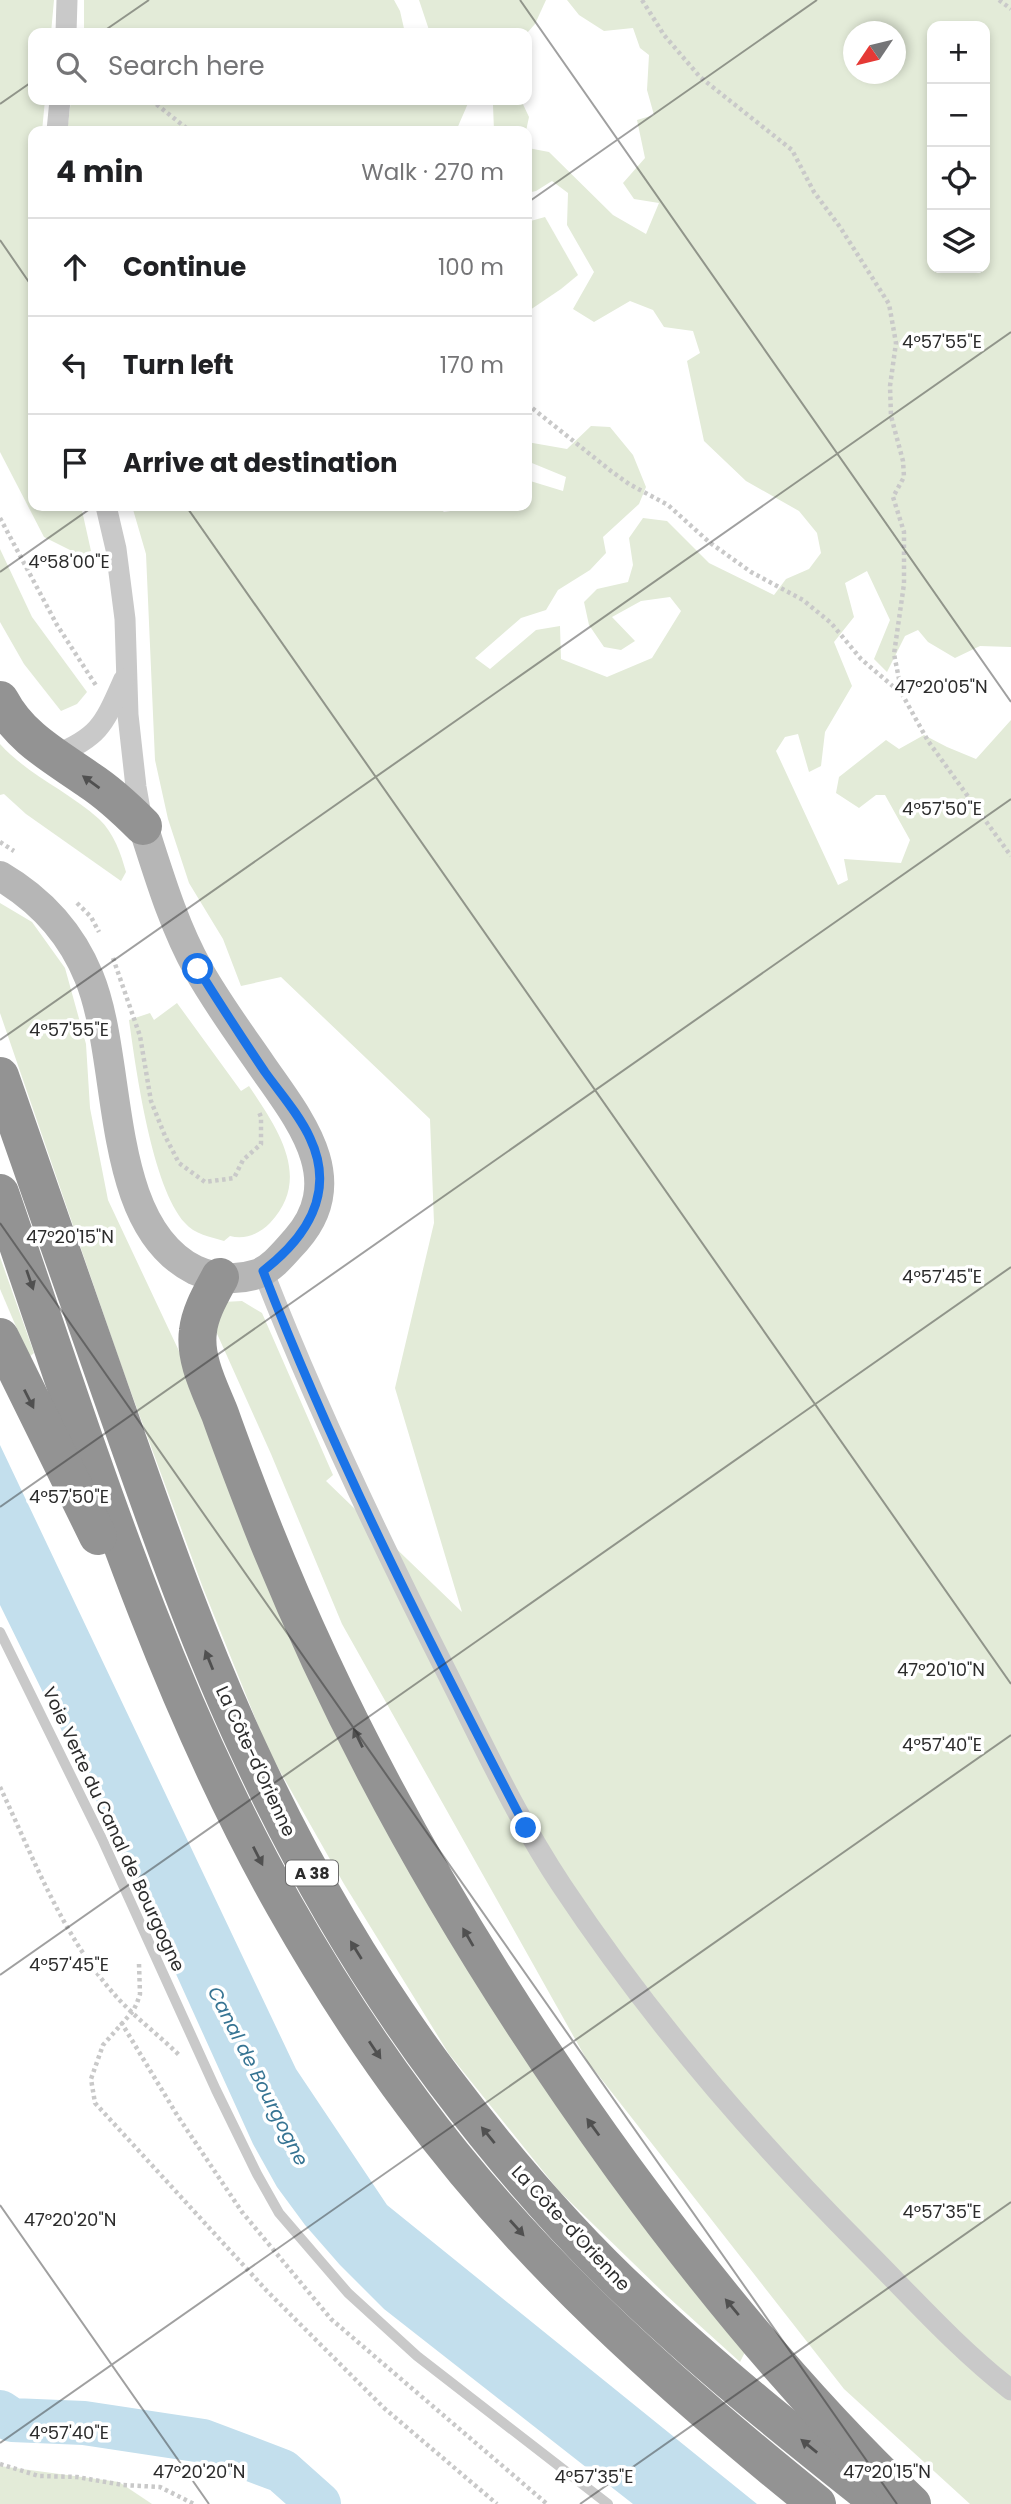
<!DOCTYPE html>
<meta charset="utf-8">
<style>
:root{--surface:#fff;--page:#f6f6f6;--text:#202124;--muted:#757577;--line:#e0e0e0}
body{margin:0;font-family:Poppins,sans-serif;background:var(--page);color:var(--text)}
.controls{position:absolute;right:21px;top:21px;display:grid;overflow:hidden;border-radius:14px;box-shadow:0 4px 10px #0003}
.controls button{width:63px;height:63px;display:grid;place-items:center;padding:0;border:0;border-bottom:2px solid var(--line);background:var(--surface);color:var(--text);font:35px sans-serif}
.compass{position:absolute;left:843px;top:21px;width:63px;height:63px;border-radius:50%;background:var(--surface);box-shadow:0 4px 10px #0003;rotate:235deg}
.stop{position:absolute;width:21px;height:21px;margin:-16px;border:5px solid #1a73e8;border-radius:50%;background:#fff}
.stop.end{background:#1a73e8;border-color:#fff;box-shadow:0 2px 7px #0008}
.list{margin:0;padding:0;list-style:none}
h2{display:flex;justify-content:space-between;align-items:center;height:91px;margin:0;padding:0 28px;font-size:30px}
h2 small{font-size:23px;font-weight:400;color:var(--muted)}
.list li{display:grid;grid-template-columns:46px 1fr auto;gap:21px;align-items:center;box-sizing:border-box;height:98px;padding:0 28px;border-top:2px solid var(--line)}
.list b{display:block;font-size:26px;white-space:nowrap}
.list em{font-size:23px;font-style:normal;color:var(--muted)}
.icon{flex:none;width:38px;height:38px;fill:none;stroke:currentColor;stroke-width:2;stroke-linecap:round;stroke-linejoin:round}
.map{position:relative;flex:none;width:1011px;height:2504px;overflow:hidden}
.search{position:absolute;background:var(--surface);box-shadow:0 4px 10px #0003;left:28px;top:28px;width:504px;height:77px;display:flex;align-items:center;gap:18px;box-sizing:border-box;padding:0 24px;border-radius:14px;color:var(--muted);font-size:26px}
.panel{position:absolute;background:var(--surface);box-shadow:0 4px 10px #0003;left:28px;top:126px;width:504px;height:385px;border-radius:14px}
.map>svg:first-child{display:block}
.green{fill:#e3ebd8;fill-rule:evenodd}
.water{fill:#c3dfed}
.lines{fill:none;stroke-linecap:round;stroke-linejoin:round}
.river{stroke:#c3dfed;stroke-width:44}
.path{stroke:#c9c9c9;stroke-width:4.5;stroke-dasharray:3.5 3.5;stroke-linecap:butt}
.lane{stroke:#c9c9c9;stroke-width:10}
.street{stroke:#c9c9c9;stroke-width:21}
.secondary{stroke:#b6b6b6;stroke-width:30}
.highway{stroke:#939393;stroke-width:38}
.oneway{fill:#505050}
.route{stroke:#1a73e8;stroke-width:9}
.ticks{fill:none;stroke:#2c2c2c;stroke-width:2;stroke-opacity:0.45}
.labels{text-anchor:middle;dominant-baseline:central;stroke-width:7;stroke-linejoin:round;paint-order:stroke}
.shield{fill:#fff;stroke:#6b6b6b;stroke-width:2}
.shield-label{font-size:16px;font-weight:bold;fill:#2c2c2c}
.street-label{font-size:18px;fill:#2c2c2c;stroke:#fff}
.water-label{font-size:19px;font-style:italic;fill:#367493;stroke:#fff}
.ticks-label{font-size:18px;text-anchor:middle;fill:#2c2c2c;stroke:#fff;stroke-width:7;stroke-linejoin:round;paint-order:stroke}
</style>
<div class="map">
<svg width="1011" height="2504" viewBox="0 0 1011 2504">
<rect width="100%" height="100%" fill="#fff"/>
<g class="green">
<polygon points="0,0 54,0 51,33 33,33 33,100 45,100 42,131 33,131 33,506 81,506 91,551 82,556 44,537 0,452"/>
<polygon points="84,0 394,0 400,11 405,33 84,33"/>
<polygon points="419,0 546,0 535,24 527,33 430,33"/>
<path d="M567,0H1011V647L980,646L955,658L928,642L918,630L905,636L887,672L874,659L890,620L867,571L845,583L854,617L834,642L852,686L825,732L821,766L809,772L798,734L785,737L776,751L838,885L848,880L844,859L901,863L910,840L885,795H876L859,808L836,793L839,777L886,740L899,749L924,735L947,747L976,759L1011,720V2504H970L844,2389L588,2062L342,1624L271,1454L214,1327L223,1302L242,1301L262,1313L333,1475L326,1481L462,1612L395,1388L434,1223L430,1119L281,977L241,986L223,939L189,883L168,819L155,760L146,554L132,506H437L444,512L464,509L467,506H527V480L563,491L566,477L527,461V442L567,449L591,426L610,427L633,455L646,487L639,504L603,537L606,553L590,570L558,590L546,610L521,618L475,658L490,669L536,630L560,626L561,659L607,677L652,658L681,611L670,597L641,601L612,617L635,641L621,650L604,647L589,625L584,602L597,589L628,582L633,565L629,538L643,518L667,521L709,563L774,595L786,579L809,569L821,553L817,533L799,511L746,481L704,441L687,361L700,353L693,331L664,327L653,310L630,301L594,322L573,309L594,272L567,225L568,193L552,181L536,191L527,193V141L528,148L549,152L613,215L646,234L659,203L634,199L623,183L645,158L637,120L654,115L647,90L649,55L640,48L633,28L604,31L579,15ZM932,26H985V268H932ZM853,32H895V74H853Z"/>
<polygon points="71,100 469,100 469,101 456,131 67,131"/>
<polygon points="490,100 521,100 529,117 526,131 494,131 493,105"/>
<polygon points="545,217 578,275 561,289 527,312 527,222"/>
<polygon points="0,549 32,617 87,692 77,704 61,711 24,664 0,622"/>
<path d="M0,744C28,775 68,791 99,819C114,833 121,854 126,872L121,881L26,814L4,794L0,795Z"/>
<polygon points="0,903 32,922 65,968 86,1044 90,1108 108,1200 179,1351 306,1658 746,2350 740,2362 667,2296 559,2191 449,2054 344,1884 268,1750 203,1588 121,1365 0,1013"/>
<path d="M177,1003L241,1091L249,1086C277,1128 313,1178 270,1223C259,1234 245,1240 230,1236L224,1241C211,1237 194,1234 185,1223C152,1187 136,1070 129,1020L150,1013L154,1020Z"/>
<polygon points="0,1257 34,1353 29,1357 0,1289"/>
<polygon points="0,2466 119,2482 152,2504 0,2504"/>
</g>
<polygon class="water" points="0,1445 296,2069 387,2205 757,2504 633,2504 384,2309 340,2265 305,2225 277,2187 253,2144 113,1835 0,1605"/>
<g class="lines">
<polyline class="river" points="0,2412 12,2420 84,2423 203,2441 282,2471 319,2504"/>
<g class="path">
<polyline points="642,0 664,35 700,77 792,150 814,192 840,227 889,304 896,343 890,386 891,416 903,461 904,477 893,497 904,532 904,584 894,654 902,694"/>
<polyline points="999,0 1011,9"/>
<polyline points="151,100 190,131"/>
<polyline points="527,404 611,471 629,484 668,505 709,542 751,572 803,600 831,623 861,659 902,694 928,741 1011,856"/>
<polyline points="0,518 57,625 97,687"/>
<polyline points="0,842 14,851"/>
<polyline points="77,903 91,917 99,932"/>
<polyline points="113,958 140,1036 151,1101 165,1136 179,1163 205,1182 234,1178 243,1160 261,1144 261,1117 259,1112"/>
<path d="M0,1787C33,1857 62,1935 114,1994C133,2016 159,2035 180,2056"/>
<polyline points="139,1964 140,1994 137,2003 133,2011 103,2045 91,2079 95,2103 267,2291 384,2408 497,2504"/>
<polyline points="121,2022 177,2115 242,2212 331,2319 547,2504"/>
<polyline points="0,2464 39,2476 77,2477 123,2485 160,2487 194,2504"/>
</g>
<polyline class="lane" points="0,1632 102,1839 216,2090 257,2174 279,2213 348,2293 417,2356 608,2504"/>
<g class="street">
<polyline points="66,33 67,0"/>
<polyline points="57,131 60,100"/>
<polyline points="106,506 116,549 125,619 128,715 136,787 142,821"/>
<path d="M53,756C100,737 104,724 124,679"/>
<path d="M263,1271C316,1407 379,1539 445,1669C482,1742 516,1817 562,1886C649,2017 752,2137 863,2248C911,2296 957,2348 1011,2390"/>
</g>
<path class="secondary" d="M0,876C41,900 71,933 89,977C124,1062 103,1224 195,1270C215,1279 236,1281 257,1274C273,1268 285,1252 296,1240C350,1179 298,1118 262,1066C240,1034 217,1003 198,969C173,924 159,875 143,826"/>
<g class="highway">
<path d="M0,700C20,738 55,756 89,780C109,793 126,809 143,826"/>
<path d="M0,1076C37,1182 74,1288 111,1393C154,1515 196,1638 251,1755C304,1869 368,1979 444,2080C502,2157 567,2233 638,2299C715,2372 798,2438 881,2504"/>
<path d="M0,1193C83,1433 158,1682 284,1905C323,1974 366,2041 413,2104C526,2258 669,2385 817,2504"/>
<path d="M220,1277C211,1294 200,1312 198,1331C194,1359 210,1389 220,1414C233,1451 247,1487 261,1523C352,1753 478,1968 623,2168C710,2287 805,2403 912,2504"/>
<polyline points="0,1337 98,1536"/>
</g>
</g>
<defs><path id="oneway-solid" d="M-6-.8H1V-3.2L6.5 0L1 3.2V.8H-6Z" transform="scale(1.75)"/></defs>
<g class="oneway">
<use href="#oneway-solid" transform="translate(91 782) rotate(-144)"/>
<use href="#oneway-solid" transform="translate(30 1280) rotate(71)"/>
<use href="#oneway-solid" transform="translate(29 1399) rotate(63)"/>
<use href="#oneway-solid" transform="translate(209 1660) rotate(-112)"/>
<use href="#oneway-solid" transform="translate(358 1738) rotate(-116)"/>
<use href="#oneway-solid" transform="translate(258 1856) rotate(63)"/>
<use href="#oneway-solid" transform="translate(468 1937) rotate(-120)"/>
<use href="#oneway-solid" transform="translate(356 1950) rotate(-122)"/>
<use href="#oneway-solid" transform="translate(375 2050) rotate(56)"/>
<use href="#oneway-solid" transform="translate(593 2127) rotate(-126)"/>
<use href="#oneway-solid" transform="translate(488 2135) rotate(-129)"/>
<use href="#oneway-solid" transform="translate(517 2228) rotate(48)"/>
<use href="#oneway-solid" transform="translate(732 2307) rotate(-130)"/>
<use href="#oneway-solid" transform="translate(809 2446) rotate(-141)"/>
</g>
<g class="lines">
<path class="route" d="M198,969C220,1004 242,1038 265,1072C280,1093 299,1114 310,1138C336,1193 306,1238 263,1271C337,1463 431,1646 526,1828"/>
</g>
<path class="ticks" d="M520,0L1011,702M101,33L149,0M0,104L33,81M527,203L817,0M0,240L33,288M186,506L1011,1684M0,572L94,506M0,1040L1011,332M0,1223L897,2504M0,1507L1011,799M0,1975L1011,1267M0,2205L209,2504M0,2443L1011,1735M580,2504L1011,2202"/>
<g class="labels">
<rect class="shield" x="286" y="1860.5" width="52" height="25" rx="5"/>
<g class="shield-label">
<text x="312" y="1873">A 38</text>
</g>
<g class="street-label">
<text transform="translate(256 1761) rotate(65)">La Côte-d'Orienne</text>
<text transform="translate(114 1829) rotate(65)">Voie Verte du Canal de Bourgogne</text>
<text transform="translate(571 2228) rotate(47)">La Côte-d'Orienne</text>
</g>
<g class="water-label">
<text transform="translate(258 2076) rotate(63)">Canal de Bourgogne</text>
</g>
</g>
<g class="ticks-label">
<text x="942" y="348">4°57'55"E</text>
<text x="69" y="568">4°58'00"E</text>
<text x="941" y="693">47°20'05"N</text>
<text x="942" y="815">4°57'50"E</text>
<text x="69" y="1036">4°57'55"E</text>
<text x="70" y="1243">47°20'15"N</text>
<text x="942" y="1283">4°57'45"E</text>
<text x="69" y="1503">4°57'50"E</text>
<text x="941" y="1676">47°20'10"N</text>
<text x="942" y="1751">4°57'40"E</text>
<text x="69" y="1971">4°57'45"E</text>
<text x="942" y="2218">4°57'35"E</text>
<text x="70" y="2226">47°20'20"N</text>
<text x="69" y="2439">4°57'40"E</text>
<text x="199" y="2478">47°20'20"N</text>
<text x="887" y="2478">47°20'15"N</text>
<text x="594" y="2483">4°57'35"E</text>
</g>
</svg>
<div class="controls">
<button>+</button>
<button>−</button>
<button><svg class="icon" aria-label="locate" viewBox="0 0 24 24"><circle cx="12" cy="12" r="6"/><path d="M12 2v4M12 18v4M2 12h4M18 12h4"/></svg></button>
<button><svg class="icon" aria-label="layers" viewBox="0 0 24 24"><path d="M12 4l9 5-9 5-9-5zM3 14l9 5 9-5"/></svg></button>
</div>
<svg class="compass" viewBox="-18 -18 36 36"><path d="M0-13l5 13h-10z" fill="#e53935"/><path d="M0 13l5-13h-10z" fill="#757577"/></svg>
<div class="stop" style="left:198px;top:969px"></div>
<div class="stop end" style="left:526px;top:1828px"></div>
<div class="search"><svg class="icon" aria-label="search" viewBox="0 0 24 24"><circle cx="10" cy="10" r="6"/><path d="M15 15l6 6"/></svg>Search here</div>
<section class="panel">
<h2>4 min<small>Walk · 270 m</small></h2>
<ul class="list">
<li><svg class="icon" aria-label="ahead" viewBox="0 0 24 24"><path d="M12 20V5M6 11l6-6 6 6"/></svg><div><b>Continue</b></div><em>100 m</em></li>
<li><svg class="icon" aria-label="left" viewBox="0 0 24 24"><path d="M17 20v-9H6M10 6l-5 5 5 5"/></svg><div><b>Turn left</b></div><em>170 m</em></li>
<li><svg class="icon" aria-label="arrive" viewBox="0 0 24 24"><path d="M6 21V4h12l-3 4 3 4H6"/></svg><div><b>Arrive at destination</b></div></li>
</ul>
</section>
</div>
